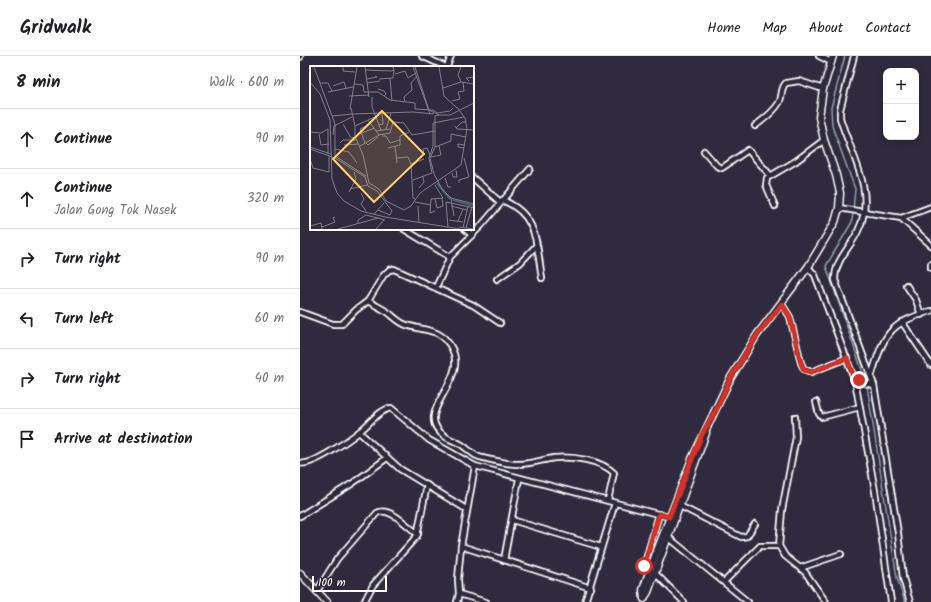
<!DOCTYPE html>
<meta charset="utf-8">
<style>
:root{--surface:#fff;--page:#f6f6f6;--text:#202124;--muted:#757577;--line:#e0e0e0}
body{margin:0;font-family:Kalam,sans-serif;background:var(--page);color:var(--text)}
.controls{position:absolute;right:12px;top:12px;display:grid;overflow:hidden;border-radius:8px;box-shadow:0 2px 10px #0003}
.controls button{width:36px;height:36px;display:grid;place-items:center;padding:0;border:0;border-bottom:1px solid var(--line);background:var(--surface);color:var(--text);font:20px sans-serif}
.scale{position:absolute;left:12px;bottom:10px;width:75px;box-sizing:border-box;padding-left:4px;border:2px solid #fff;border-top:0;font-size:11px;line-height:14px;white-space:nowrap;color:#fff;-webkit-text-stroke:3px #2f2a3d;paint-order:stroke}
.stop{position:absolute;width:12px;height:12px;margin:-9px;border:3px solid #d93025;border-radius:50%;background:#fff}
.stop.end{background:#d93025;border-color:#fff;box-shadow:0 1px 4px #0008}
.list{margin:0;padding:0;list-style:none}
h2{display:flex;justify-content:space-between;align-items:center;height:52px;margin:0;padding:0 16px;font-size:17px}
h2 small{font-size:13px;font-weight:400;color:var(--muted)}
.list li{display:grid;grid-template-columns:26px 1fr auto;gap:12px;align-items:center;box-sizing:border-box;height:60px;padding:0 16px;border-top:1px solid var(--line)}
.list b{display:block;font-size:15px;white-space:nowrap}
.list p{margin:0;font-size:13px;white-space:nowrap;color:var(--muted)}
.list em{font-size:13px;font-style:normal;color:var(--muted)}
.icon{flex:none;width:22px;height:22px;fill:none;stroke:currentColor;stroke-width:2;stroke-linecap:round;stroke-linejoin:round}
.map{position:relative;flex:none;width:631px;height:546px;overflow:hidden}
header{display:flex;align-items:center;gap:24px;box-sizing:border-box;height:56px;padding:0 20px;background:var(--surface);border-bottom:1px solid var(--line)}
header strong{font-size:19px}
nav{display:flex;gap:22px;margin-inline-start:auto;font-size:14px}
main{display:flex}
aside{flex:1;background:var(--surface)}
.map>svg:first-child{display:block}
.lines{fill:none;stroke-linecap:round;stroke-linejoin:round}
.stream{stroke:#92a1aa;stroke-width:1.5}
.street-casing{stroke:#fff;stroke-width:8}
.secondary-casing{stroke:#fff;stroke-width:9}
.street{stroke:#2f2a3d;stroke-width:4.5}
.secondary{stroke:#2f2a3d;stroke-width:6}
.route{stroke:#d93025;stroke-width:5}
.inset-river{fill:none;stroke:#496271;stroke-width:2}
.inset-road{fill:none;stroke:#827f8b;stroke-width:1}
.view{fill:#ffd166;fill-opacity:0.15;stroke:#ffd166;stroke-width:2}
.inset-edge{fill:none;stroke:#fff;stroke-width:2}
</style>
<header>
<strong>Gridwalk</strong>
<nav><a>Home</a><a>Map</a><a>About</a><a>Contact</a></nav>
</header>
<main>
<aside>
<h2>8 min<small>Walk · 600 m</small></h2>
<ul class="list">
<li><svg class="icon" aria-label="ahead" viewBox="0 0 24 24"><path d="M12 20V5M6 11l6-6 6 6"/></svg><div><b>Continue</b></div><em>90 m</em></li>
<li><svg class="icon" aria-label="ahead" viewBox="0 0 24 24"><path d="M12 20V5M6 11l6-6 6 6"/></svg><div><b>Continue</b><p>Jalan Gong Tok Nasek</p></div><em>320 m</em></li>
<li><svg class="icon" aria-label="right" viewBox="0 0 24 24"><path d="M7 20v-9h11M14 6l5 5-5 5"/></svg><div><b>Turn right</b></div><em>90 m</em></li>
<li><svg class="icon" aria-label="left" viewBox="0 0 24 24"><path d="M17 20v-9H6M10 6l-5 5 5 5"/></svg><div><b>Turn left</b></div><em>60 m</em></li>
<li><svg class="icon" aria-label="right" viewBox="0 0 24 24"><path d="M7 20v-9h11M14 6l5 5-5 5"/></svg><div><b>Turn right</b></div><em>40 m</em></li>
<li><svg class="icon" aria-label="arrive" viewBox="0 0 24 24"><path d="M6 21V4h12l-3 4 3 4H6"/></svg><div><b>Arrive at destination</b></div></li>
</ul>
</aside>
<div class="map">
<svg width="631" height="546" viewBox="0 0 631 546">
<rect width="100%" height="100%" fill="#2f2a3d"/>
<filter id="ink" filterUnits="userSpaceOnUse"><feTurbulence type="fractalNoise" baseFrequency=".025" numOctaves="2"/><feDisplacementMap in="SourceGraphic" scale="8" xChannelSelector="R" yChannelSelector="G"/><feConvolveMatrix kernelMatrix="1 2 1 2 8 2 1 2 1" color-interpolation-filters="sRGB"/></filter>
<g filter="url(#ink)">
<g class="lines">
<g class="stream">
<polyline points="545,0 531,52 532,70 555,133 552,166 526,210 566,326"/>
<polyline points="567,330 597,522 605,546"/>
</g>
<defs>
<g id="street">
<polyline points="122,0 146,11"/>
<polyline points="519,0 531,6"/>
<path d="M554,0L540,54V62C551,99 577,136 558,175C550,193 535,203 535,224L574,329L598,477L603,522L610,546"/>
<polyline points="0,1 0,0"/>
<polyline points="147,11 151,0"/>
<path d="M455,70C464,63 473,57 479,47C483,40 480,32 486,27L499,25L523,33"/>
<polyline points="404,95 417,110 422,112 448,94 470,119"/>
<polyline points="173,122 200,146"/>
<path d="M202,144C239,159 236,188 242,222"/>
<polyline points="475,150 466,129 467,122 496,105 524,84"/>
<polyline points="539,152 601,162 631,189"/>
<polyline points="601,162 631,151"/>
<polyline points="104,173 150,201"/>
<polyline points="165,173 172,179"/>
<polyline points="631,208 631,212"/>
<polyline points="508,211 515,219 555,325 575,435 591,546"/>
<polyline points="197,223 220,207 236,190"/>
<polyline points="606,229 616,244 621,259"/>
<polyline points="136,231 150,201 181,170 230,113"/>
<path d="M68,245C75,249 83,253 89,257C94,261 99,266 104,268C117,274 136,272 146,284C180,322 106,355 146,381C151,384 157,386 162,389C167,392 171,397 177,400C180,402 210,408 215,408C229,409 241,404 254,402C272,400 301,404 314,417L308,444"/>
<polyline points="482,248 490,261 501,307 504,313 511,316 547,302"/>
<polyline points="0,256 33,268 42,268 56,254 68,245 83,220 89,214 94,213 173,249 200,267"/>
<polyline points="602,266 631,309"/>
<path d="M571,321C584,279 587,268 631,255"/>
<polyline points="555,325 574,329"/>
<polyline points="516,346 519,358 522,361 560,351"/>
<polyline points="495,361 496,381 482,454 479,490 485,500 505,516 526,546"/>
<polyline points="59,376 100,413 166,453"/>
<path d="M0,407C11,411 49,384 59,376C68,369 79,354 91,352L129,384L175,410L369,461"/>
<polyline points="380,450 441,481 447,480 455,468"/>
<polyline points="0,460 53,427 87,402"/>
<polyline points="212,464 301,491"/>
<polyline points="368,481 448,546"/>
<polyline points="161,490 291,532"/>
<polyline points="204,504 219,423"/>
<polyline points="344,510 359,458"/>
<polyline points="500,512 541,498"/>
<polyline points="354,516 384,546"/>
<polyline points="424,526 460,490 479,490"/>
<path d="M17,535L37,503L77,457C90,450 108,471 118,478"/>
<polyline points="159,538 186,546"/>
<polyline points="64,546 73,529 117,480 127,429"/>
<polyline points="157,546 159,538 158,523 161,490 175,410"/>
<polyline points="285,546 315,447"/>
</g>
<g id="secondary">
<polyline points="0,517 27,546"/>
<polyline points="344,542 348,536 406,377"/>
<polyline points="344,543 343,534 350,513 392,403 430,323 457,279 508,211 535,166 539,152 540,137 536,119 524,84 519,61 523,33 533,0"/>
</g>
</defs>
<use href="#street" class="street-casing"/>
<use href="#secondary" class="secondary-casing"/>
<use href="#street" class="street"/>
<use href="#secondary" class="secondary"/>
</g>
</g>
<g class="lines" filter="url(#ink)">
<polyline class="route" points="344,510 359,458 369,461 402,378 416,354 430,323 457,279 482,248 490,261 501,307 504,314 511,316 547,302 555,325 559,324"/>
</g>
<g transform="translate(10 10)">
<rect width="164" height="164" fill="#2f2a3d"/>
<path class="inset-river" d="M127,117L140,133M143,134L164,140"/>
<path class="inset-road" d="M4,1L25,58V90M33,1V5L45,6M55,1L59,31M103,1L120,48M105,1L119,44L129,49L125,50V81L120,92L124,108L132,123L141,132L164,138M129,1L134,30L147,42M151,1L148,9L151,16M56,4L81,5L84,4L83,1M85,8L95,5L98,12L106,7M57,13L67,11L65,10M69,13L83,12L84,4M80,13L82,35M159,15L156,12L164,11M0,16L10,28L20,54L22,113L27,127L34,135L51,145L75,151L150,163M10,17H18L22,25M57,17L70,15M45,18L53,19L54,26H68L80,34L105,37V43L123,44L127,47L140,45L143,42M23,20L34,16L36,22M133,22L151,16L164,18M68,23L74,25L76,28L74,30M18,26L43,21M39,30L59,29M62,31V41L71,64M142,35L150,33L148,26L154,25L153,16M95,36L94,31L102,24L101,17L107,10M41,42L45,60V70L53,89L59,117L69,123L76,135L94,144L101,140L110,127L151,99L157,63L155,52L147,41M40,43L47,1M43,48L103,46L124,48M128,49H140L164,37M22,50L42,48M58,54L69,69M33,58L41,72L45,71M68,59L73,58L72,47M45,60L67,50M145,60L147,63L164,64M146,62L152,56H156M76,63L81,47M66,65L80,63M0,66L11,67L18,63V88M9,68L11,79L19,78M50,68L64,62M23,69L24,60L42,51M72,70H76L80,77L90,74M30,77L33,74H47M55,77L50,63L60,58M56,77L58,79L68,71M34,79L48,78M154,79L148,78V81L154,82M50,80L69,69L80,67L83,56L94,57L102,69L125,65M85,80L87,97M0,81L21,88M125,81L141,75V68L156,71M78,82L90,79V70L99,66M0,83L25,92L55,111L58,120L67,125L82,145L80,149L68,144M25,83L39,86L47,97M114,89L113,83L117,82L120,89M25,90L56,110M121,91L131,89L129,80M87,92L98,91L101,98L103,132L105,133M0,93L3,102L19,106V90M101,98L114,93M122,107L119,92L123,80V57L154,51M142,107L143,111H147L146,104M135,112L138,121H141M103,114L122,107M149,117V114L159,111L154,92M109,122L114,116L113,111M40,123L57,119M39,126L46,113L44,106M51,127L54,133L51,138L56,145M141,132L144,150M125,133L127,142L133,140L132,132M105,136L121,139M108,140L109,157M141,140L157,144M125,145L120,147L121,133L133,132L125,119M64,148L74,137M139,154L153,156M148,155L153,143M48,157V154L56,149L75,154M0,160L11,157L12,163M12,161L25,156L23,152L25,151M138,161L136,136L164,142M149,161L164,163M153,162L158,140M156,162L162,141M28,163L68,152M66,163L74,154"/>
<path class="view" d="M72,45L114,88L64,136L23,93Z"/>
<rect width="164" height="164" class="inset-edge"/>
</g>
</svg>
<div class="controls">
<button>+</button>
<button>−</button>
</div>
<div class="scale">100 m</div>
<div class="stop" style="left:344px;top:510px"></div>
<div class="stop end" style="left:559px;top:324px"></div>
</div>
</main>
